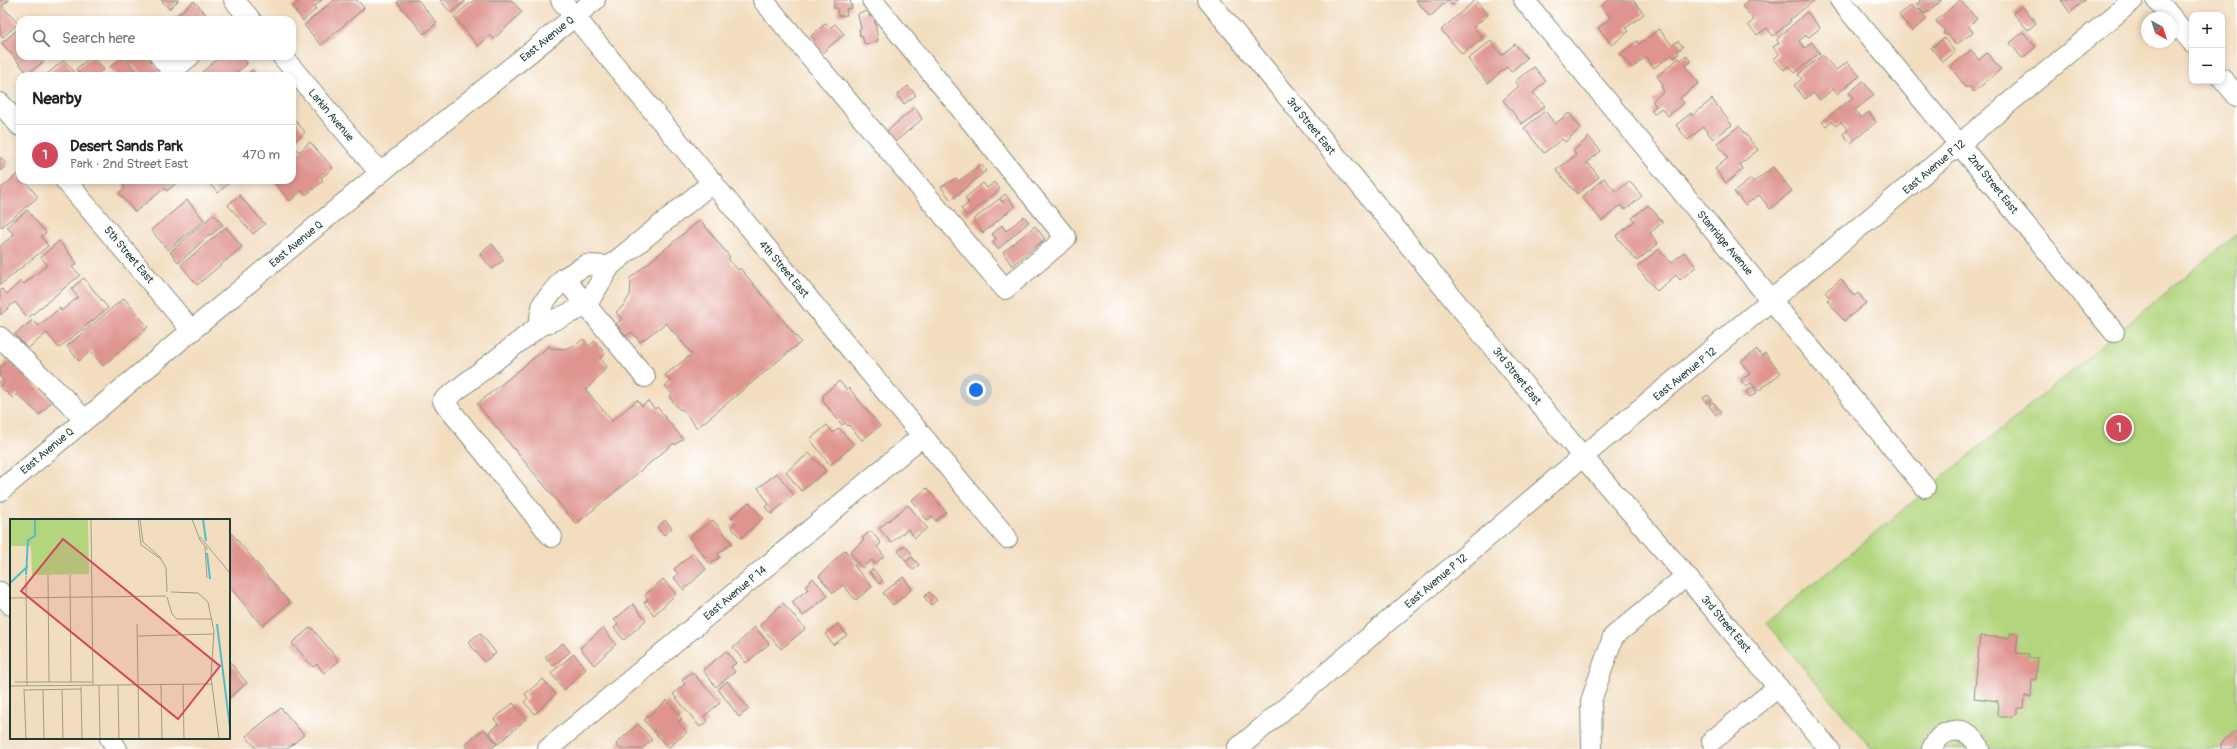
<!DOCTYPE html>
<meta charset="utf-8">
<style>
:root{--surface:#fff;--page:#f2f2f2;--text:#222;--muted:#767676;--line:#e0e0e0;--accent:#d1495b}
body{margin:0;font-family:Pangolin,sans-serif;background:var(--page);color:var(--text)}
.controls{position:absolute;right:12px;top:12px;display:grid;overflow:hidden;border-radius:8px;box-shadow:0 2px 6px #0003}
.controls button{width:36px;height:36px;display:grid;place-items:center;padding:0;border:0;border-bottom:1px solid var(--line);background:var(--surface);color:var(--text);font:20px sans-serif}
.compass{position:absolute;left:2141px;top:12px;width:36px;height:36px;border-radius:50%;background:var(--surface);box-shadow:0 2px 6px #0003;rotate:141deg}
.you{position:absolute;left:976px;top:390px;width:14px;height:14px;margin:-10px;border:3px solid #fff;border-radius:50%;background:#1a73e8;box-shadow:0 0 0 6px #1a73e833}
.badge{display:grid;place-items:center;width:26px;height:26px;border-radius:50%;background:var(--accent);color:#fff;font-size:13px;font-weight:700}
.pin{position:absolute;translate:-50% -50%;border:2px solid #fff;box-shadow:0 1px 4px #0006}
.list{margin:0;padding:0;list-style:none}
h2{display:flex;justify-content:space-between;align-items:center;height:52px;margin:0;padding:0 16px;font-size:17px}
h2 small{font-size:13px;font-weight:400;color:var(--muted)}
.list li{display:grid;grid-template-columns:26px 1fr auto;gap:12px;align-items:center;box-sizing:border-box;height:60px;padding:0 16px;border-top:1px solid var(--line)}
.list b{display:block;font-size:15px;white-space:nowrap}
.list p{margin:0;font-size:13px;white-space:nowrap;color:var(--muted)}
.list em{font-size:13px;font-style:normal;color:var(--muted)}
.icon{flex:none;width:22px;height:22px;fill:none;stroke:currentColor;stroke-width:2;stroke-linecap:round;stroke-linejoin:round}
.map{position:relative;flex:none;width:2237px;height:749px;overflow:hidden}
.search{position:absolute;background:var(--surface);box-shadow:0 2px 6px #0003;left:16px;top:16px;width:280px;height:44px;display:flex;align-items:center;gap:10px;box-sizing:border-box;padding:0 14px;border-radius:12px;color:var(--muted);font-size:15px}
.panel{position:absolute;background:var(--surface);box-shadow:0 2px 6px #0003;left:16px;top:72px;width:280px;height:112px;border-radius:12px}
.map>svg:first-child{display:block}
.green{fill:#b2d57d;stroke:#688958}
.building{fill:#df948f}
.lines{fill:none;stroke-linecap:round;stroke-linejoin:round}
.minor-casing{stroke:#888d7a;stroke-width:22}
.minor{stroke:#fff;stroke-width:20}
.labels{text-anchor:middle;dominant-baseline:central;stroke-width:4;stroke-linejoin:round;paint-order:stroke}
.street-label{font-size:11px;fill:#1f3d34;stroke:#fff}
.inset-river{fill:none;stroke:#50bec8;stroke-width:2}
.inset-road{fill:none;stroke:#9e9d87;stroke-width:1}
.view{fill:#d1495b;fill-opacity:0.15;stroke:#d1495b;stroke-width:2}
.inset-edge{fill:none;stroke:#1f3d34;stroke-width:2}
</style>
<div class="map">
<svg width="2237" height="749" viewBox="0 0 2237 749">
<rect width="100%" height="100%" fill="#fff"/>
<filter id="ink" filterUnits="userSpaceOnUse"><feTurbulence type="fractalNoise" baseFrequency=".025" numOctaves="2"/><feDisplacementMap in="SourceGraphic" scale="8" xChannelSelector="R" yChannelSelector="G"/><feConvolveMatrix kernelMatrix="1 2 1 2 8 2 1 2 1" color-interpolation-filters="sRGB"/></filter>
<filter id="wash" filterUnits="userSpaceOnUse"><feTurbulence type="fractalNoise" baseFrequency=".012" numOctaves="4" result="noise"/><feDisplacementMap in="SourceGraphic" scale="16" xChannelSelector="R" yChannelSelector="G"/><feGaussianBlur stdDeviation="0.9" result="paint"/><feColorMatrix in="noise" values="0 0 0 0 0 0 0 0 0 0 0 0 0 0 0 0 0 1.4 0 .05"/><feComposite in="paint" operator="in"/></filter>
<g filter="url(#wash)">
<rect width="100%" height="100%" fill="#f2ddbf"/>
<polygon class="green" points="2237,234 2237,749 1872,749 1766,623"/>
<g id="blocks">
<g class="building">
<polygon points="0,0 9,0 2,6 18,24 3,37 0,33"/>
<polygon points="161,0 179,0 169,9"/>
<polygon points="300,0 322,0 314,7 316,9 303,21 292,7"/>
<polygon points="334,0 357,0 364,8 321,45 304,25"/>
<polygon points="400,0 418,0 437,23 424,34 397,2"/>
<polygon points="440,0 466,0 451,13"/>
<polygon points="474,0 511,0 522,12 494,39 490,35 478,46 454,17"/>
<polygon points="836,0 850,0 852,8 846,9 847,15 838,16 837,8 834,8 834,1"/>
<polygon points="1416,0 1458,0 1452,5 1448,0 1430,17"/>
<polygon points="1475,0 1488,15 1473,27 1483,38 1462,54 1441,30"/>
<polygon points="1609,0 1633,0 1644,14 1626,28 1629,31 1612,45 1598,28 1611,18 1602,6"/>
<polygon points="1749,0 1778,2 1815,0 1790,19 1791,21 1773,36 1767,28 1757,35 1748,25 1754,20 1742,6"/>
<polygon points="1919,0 1942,0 1925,14 1916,5 1920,2"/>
<polygon points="1960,0 1977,19 1968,26 1973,32 1956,45 1947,34 1945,35 1943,33 1945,31 1936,21"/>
<polygon points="2061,0 2085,0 2070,13"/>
<polygon points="194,1 209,18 207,20 171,20"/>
<polygon points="1912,5 1917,11 1919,9 1927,19 1912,31 1899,15"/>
<polygon points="2022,6 2036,23 2028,30 2013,13"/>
<polygon points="868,11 870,17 874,16 878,41 866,44 864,43 862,35 860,36 859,29 861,29 858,15 859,13"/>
<polygon points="1807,12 1820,28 1809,37 1806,35 1799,41 1805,48 1812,42 1820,53 1795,73 1789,66 1784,70 1774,59 1779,54 1773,47 1779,43 1777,40 1779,37"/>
<polygon points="826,23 830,28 835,24 844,34 821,54 812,43 815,40 811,36"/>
<polygon points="18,29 20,56 41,56 45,60 28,74 2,43"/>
<polygon points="1659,29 1672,45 1678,41 1683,47 1677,51 1679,54 1674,58 1672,55 1654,68 1646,57 1632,68 1620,54 1637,41 1639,44"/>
<polygon points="2023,32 2036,47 2022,58 2010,43"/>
<polygon points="1944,38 1955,52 1943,62 1931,48"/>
<polygon points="1491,41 1502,55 1515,44 1527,58 1511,72 1507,67 1488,83 1468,59"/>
<polygon points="1971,50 1979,60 1987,53 2001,69 1974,92 1969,86 1967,88 1950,67"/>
<polygon points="1686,55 1691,62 1685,66 1699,83 1680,98 1684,103 1668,116 1661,108 1654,114 1651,110 1656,106 1652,101 1664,91 1661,87 1663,85 1657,76 1679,58 1681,60"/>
<polygon points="1822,55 1836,70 1847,62 1860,76 1837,94 1833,89 1820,100 1813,93 1805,99 1794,85 1802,79 1798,75"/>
<polygon points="92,56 104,69 95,76 81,76 76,69"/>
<polygon points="123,56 139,76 118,76 110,67"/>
<polygon points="132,56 146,56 163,75 143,76 128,60"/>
<polygon points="221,56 241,56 247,64 232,76 206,76 202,72"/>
<polygon points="64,60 78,76 46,76 47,74"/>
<polygon points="1534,67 1546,81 1533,93 1545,106 1522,124 1503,100 1519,86 1515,81"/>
<polygon points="252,70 257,76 244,76"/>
<polygon points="1863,81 1874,95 1855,110 1861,118 1869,112 1876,122 1851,143 1843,134 1848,130 1841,122 1836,126 1832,121 1826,126 1822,122 1853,97 1849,93"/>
<polygon points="908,86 916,95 904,104 897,95"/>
<polygon points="1712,99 1732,125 1713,139 1703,127 1688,140 1676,125 1691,113 1692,116"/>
<polygon points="915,107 922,119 895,142 886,132"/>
<polygon points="1545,111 1555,124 1569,113 1581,128 1565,142 1562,139 1544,153 1524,128"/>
<polygon points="292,117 305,132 292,143"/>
<polygon points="1739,126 1758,150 1740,164 1743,169 1726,183 1715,169 1728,158 1717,143"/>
<polygon points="1589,137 1601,151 1586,164 1589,164 1599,177 1577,194 1556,170 1576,155 1573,151"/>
<polygon points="310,142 333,168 321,178 323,181 306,195 302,191 290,201 272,180 292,180 292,150 295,147 299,152"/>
<polygon points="0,157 7,165 0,171"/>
<polygon points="981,164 986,171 951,200 941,187 956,178 959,181"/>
<polygon points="1773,167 1792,191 1770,209 1759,195 1745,205 1734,192 1751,179 1754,182"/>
<polygon points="18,174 20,180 24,180 38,197 0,228 0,189"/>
<polygon points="1604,178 1616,192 1629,181 1642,196 1625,210 1621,205 1602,221 1582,197"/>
<polygon points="129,180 180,180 167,191 165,188 135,212 119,193 125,188 123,185"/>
<polygon points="206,180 226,180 229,183 218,193"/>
<polygon points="994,182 1000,189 967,216 961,209 969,203 965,198 983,183 987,188"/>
<polygon points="1005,194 1015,206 983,233 973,220 999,199 1004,203 1000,198"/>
<polygon points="239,195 265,224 253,234 228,205"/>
<polygon points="187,200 204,220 168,250 151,230"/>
<polygon points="1648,205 1663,222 1650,233 1658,244 1637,261 1616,236 1635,221 1632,218"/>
<polygon points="27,210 46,233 41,236 48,246 0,285 0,246 14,235 7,227"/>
<polygon points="214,214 223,225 211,235 210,234 179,263 170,252"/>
<polygon points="1024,216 1029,222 998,249 992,242 996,239 992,234 1002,225 1006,231"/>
<polygon points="700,220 730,257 728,259 738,270 740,268 801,342 697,428 682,409 680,410 669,397 672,394 665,386 671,382 665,375 692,354 666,323 640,342 632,332 626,336 616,324 622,319 616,312 624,305 630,295 631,281 629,279"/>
<polygon points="1035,226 1045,239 1012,266 1003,252"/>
<polygon points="226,227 242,247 197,285 181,265"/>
<polygon points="59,241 77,263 72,267 80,275 28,318 15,302 0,315 0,291 2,289 7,294 21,281 24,284 47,265 41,257"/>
<polygon points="492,244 504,260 492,269 480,254"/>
<polygon points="1659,249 1671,263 1684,252 1696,267 1680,280 1676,275 1657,291 1637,267"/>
<polygon points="84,278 108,308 59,348 47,333 27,349 15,334 33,320 38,326 60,308 61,311 78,297 71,289"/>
<polygon points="1841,279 1854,296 1858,293 1866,303 1844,321 1827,300 1830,298 1825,292"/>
<polygon points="124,298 148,327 103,366 91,351 79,361 67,346"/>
<polygon points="583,339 589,346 595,341 605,354 600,358 607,367 586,390 612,421 637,400 642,406 648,401 655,409 657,407 683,439 675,445 674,443 576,524 477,404 549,346 551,348 564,349 576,345"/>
<polygon points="1757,349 1761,356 1765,353 1781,373 1758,391 1751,383 1746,387 1741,380 1750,374 1741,362"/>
<polygon points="8,360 52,401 40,415 17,394 13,398 0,387 5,382 0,377 0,368"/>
<polygon points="839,381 847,390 849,388 880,426 862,440 849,425 848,426 845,423 842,425 822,400 824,398 822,396"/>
<polygon points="1753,387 1757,393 1750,397 1746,392"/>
<polygon points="1708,395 1712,400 1707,404 1703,398"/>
<polygon points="1713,402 1721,412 1716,415 1709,406"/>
<polygon points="827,425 833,433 839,428 854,445 830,465 810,439"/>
<polygon points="809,453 826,471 801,491 786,472"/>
<polygon points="777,473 794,495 771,514 765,507 769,504 758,488"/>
<polygon points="927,488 946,512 936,521 932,516 927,520 912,500"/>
<polygon points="749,502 763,518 741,538 731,527 736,523 731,518"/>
<polygon points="908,505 927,528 915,538 908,529 891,543 879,528"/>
<polygon points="665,520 672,528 664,535 657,527"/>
<polygon points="713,520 732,543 718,554 720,557 710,564 689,537"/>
<polygon points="871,531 881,543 877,547 884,556 875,564 872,560 862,568 850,552 864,540 862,538"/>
<polygon points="232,534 290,603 262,626 229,586 229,536"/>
<polygon points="905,545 912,554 905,560 898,551"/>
<polygon points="845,550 857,564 854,566 872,587 856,600 843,585 833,593 819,576"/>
<polygon points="693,553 706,569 684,590 674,578 678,574 674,569"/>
<polygon points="912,557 919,565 913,570 906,562"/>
<polygon points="873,569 883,581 879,584 869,572"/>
<polygon points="903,577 912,589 893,605 883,593"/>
<polygon points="813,578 828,596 803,616 792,602 808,589 805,586"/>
<polygon points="663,579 676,594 654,615 644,603 648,599 645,595"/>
<polygon points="929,592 937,600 931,605 924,597"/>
<polygon points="783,603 805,629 781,649 760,625"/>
<polygon points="633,604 646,620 624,640 614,628 618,624 614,620"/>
<polygon points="838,624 847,635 833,645 825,634"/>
<polygon points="311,627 339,661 324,673 317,664 313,667 292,643"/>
<polygon points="755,627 769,644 746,663 733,648"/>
<polygon points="603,628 616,644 594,665 580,648"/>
<polygon points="480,633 496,653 484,662 468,642"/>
<polygon points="2010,633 2018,634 2016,653 2029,654 2028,658 2038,658 2036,680 2032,679 2031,697 2025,696 2024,708 2017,708 2017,714 2009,717 2000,717 1997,714 1998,701 1974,698 1980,636 2009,638"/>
<polygon points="563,643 570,652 553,666 545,657"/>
<polygon points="726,651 736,663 731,667 735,672 716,687 703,670"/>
<polygon points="574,654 586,669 564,690 551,673"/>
<polygon points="229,661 247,683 229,698"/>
<polygon points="692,672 720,703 704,716 708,721 700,727 673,694 685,684 682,680"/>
<polygon points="543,679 556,694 535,714 524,702 528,698 525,694"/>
<polygon points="727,681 749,709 739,717 718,689"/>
<polygon points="667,700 682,719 678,722 687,732 668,748 644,720"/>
<polygon points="513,703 526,719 498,744 489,732 498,724 494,719"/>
<polygon points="281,708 304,735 287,749 257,749 246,736"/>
<polygon points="638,724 652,740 642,749 620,749 616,744"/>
<polygon points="484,729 497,744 490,749 467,749 468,748 465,744"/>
<polygon points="2233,732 2237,732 2237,749 2221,749 2221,744"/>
</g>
</g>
</g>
<g filter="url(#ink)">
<use href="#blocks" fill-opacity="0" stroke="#888d7a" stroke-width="1"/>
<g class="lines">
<defs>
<g id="minor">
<polyline points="234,0 251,20"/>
<polyline points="561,0 1007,538"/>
<polyline points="763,0 1005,289 1066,238 872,0"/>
<polyline points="1208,0 1583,457 1686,576 1829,749"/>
<polyline points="1524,0 1925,487"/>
<polyline points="1840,0 2114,332"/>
<polyline points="2157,0 2192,42"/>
<polyline points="160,56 172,71"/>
<polyline points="282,56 380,173"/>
<polyline points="176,76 172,71 190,56"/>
<polyline points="2222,78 2237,96"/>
<polyline points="0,103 20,126"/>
<polyline points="65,180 192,331"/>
<polyline points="564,278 645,377"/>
<polyline points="538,327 543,303 564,278 586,265 610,266"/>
<polyline points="0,337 68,402 84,420"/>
<polyline points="0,491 380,173 595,0"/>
<polyline points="552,537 443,401 538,327 586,306 610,266 713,182"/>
<polyline points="0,592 11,605"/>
<polyline points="110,738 117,749"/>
<polyline points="1712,741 1778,687"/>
<polyline points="548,749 921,437"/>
<polyline points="1237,749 1563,473 2133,0"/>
<polyline points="1592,749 1591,701 1613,637 1686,576"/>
<path d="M1932,749C1941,725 1971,724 1979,749"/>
</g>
</defs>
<use href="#minor" class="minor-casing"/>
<use href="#minor" class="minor"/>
</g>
</g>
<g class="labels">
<g class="street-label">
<text transform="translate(547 39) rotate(-39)">East Avenue Q</text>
<text transform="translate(331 115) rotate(50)">Larkin Avenue</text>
<text transform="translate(1311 126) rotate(51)">3rd Street East</text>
<text transform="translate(1934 167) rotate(-40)">East Avenue P 12</text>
<text transform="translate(1993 184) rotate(51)">2nd Street East</text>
<text transform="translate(1725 243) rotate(50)">Stanridge Avenue</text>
<text transform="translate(296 244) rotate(-40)">East Avenue Q</text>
<text transform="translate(129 255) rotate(50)">5th Street East</text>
<text transform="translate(784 269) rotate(50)">4th Street East</text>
<text transform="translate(1685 374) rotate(-39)">East Avenue P 12</text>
<text transform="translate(1517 376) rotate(51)">3rd Street East</text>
<text transform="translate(47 451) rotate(-40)">East Avenue Q</text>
<text transform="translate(1436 581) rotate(-40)">East Avenue P 12</text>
<text transform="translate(735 593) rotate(-40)">East Avenue P 14</text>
<text transform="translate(1726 624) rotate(50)">3rd Street East</text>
</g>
</g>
<g transform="translate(10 519)">
<rect width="220" height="220" fill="#f2ddbf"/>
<path d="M0,0H78L79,55L22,56L21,27H0Z" fill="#b2d57d"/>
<path class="inset-river" d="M193,0L196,22M197,34L200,60M16,56L18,21L25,17V0M0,64L18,47M207,105L220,209"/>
<path class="inset-road" d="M81,0L83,166M128,0L131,26L151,40M130,0L133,23L150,38L156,49L157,73M182,0L190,21L198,31M190,18L220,54M195,28L197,59M38,56L39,163M60,56L61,163M16,57L17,167M161,73L188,74L198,83L204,112L201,158L209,220M157,78L162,95L167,100H202M0,79L156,77M127,105L129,220M128,117L204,115M5,163H83M173,165L174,220M89,166L90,220M108,166L109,220M151,166L152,220M0,167L202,165M71,168L72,220M14,170L16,220M33,170L34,220M52,170L53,220M14,171L71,170"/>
<path class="view" d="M53,20L210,147L168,200L11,72Z"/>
<rect width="220" height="220" class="inset-edge"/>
</g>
</svg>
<div class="controls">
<button>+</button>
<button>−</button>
</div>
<svg class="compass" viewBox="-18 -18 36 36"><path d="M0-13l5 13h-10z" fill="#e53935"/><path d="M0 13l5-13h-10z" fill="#767676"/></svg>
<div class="you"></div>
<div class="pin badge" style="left:2119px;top:428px">1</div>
<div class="search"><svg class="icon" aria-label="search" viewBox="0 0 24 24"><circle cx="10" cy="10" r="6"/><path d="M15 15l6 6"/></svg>Search here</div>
<section class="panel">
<h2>Nearby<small></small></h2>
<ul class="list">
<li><span class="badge">1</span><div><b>Desert Sands Park</b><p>Park · 2nd Street East</p></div><em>470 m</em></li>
</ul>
</section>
</div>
